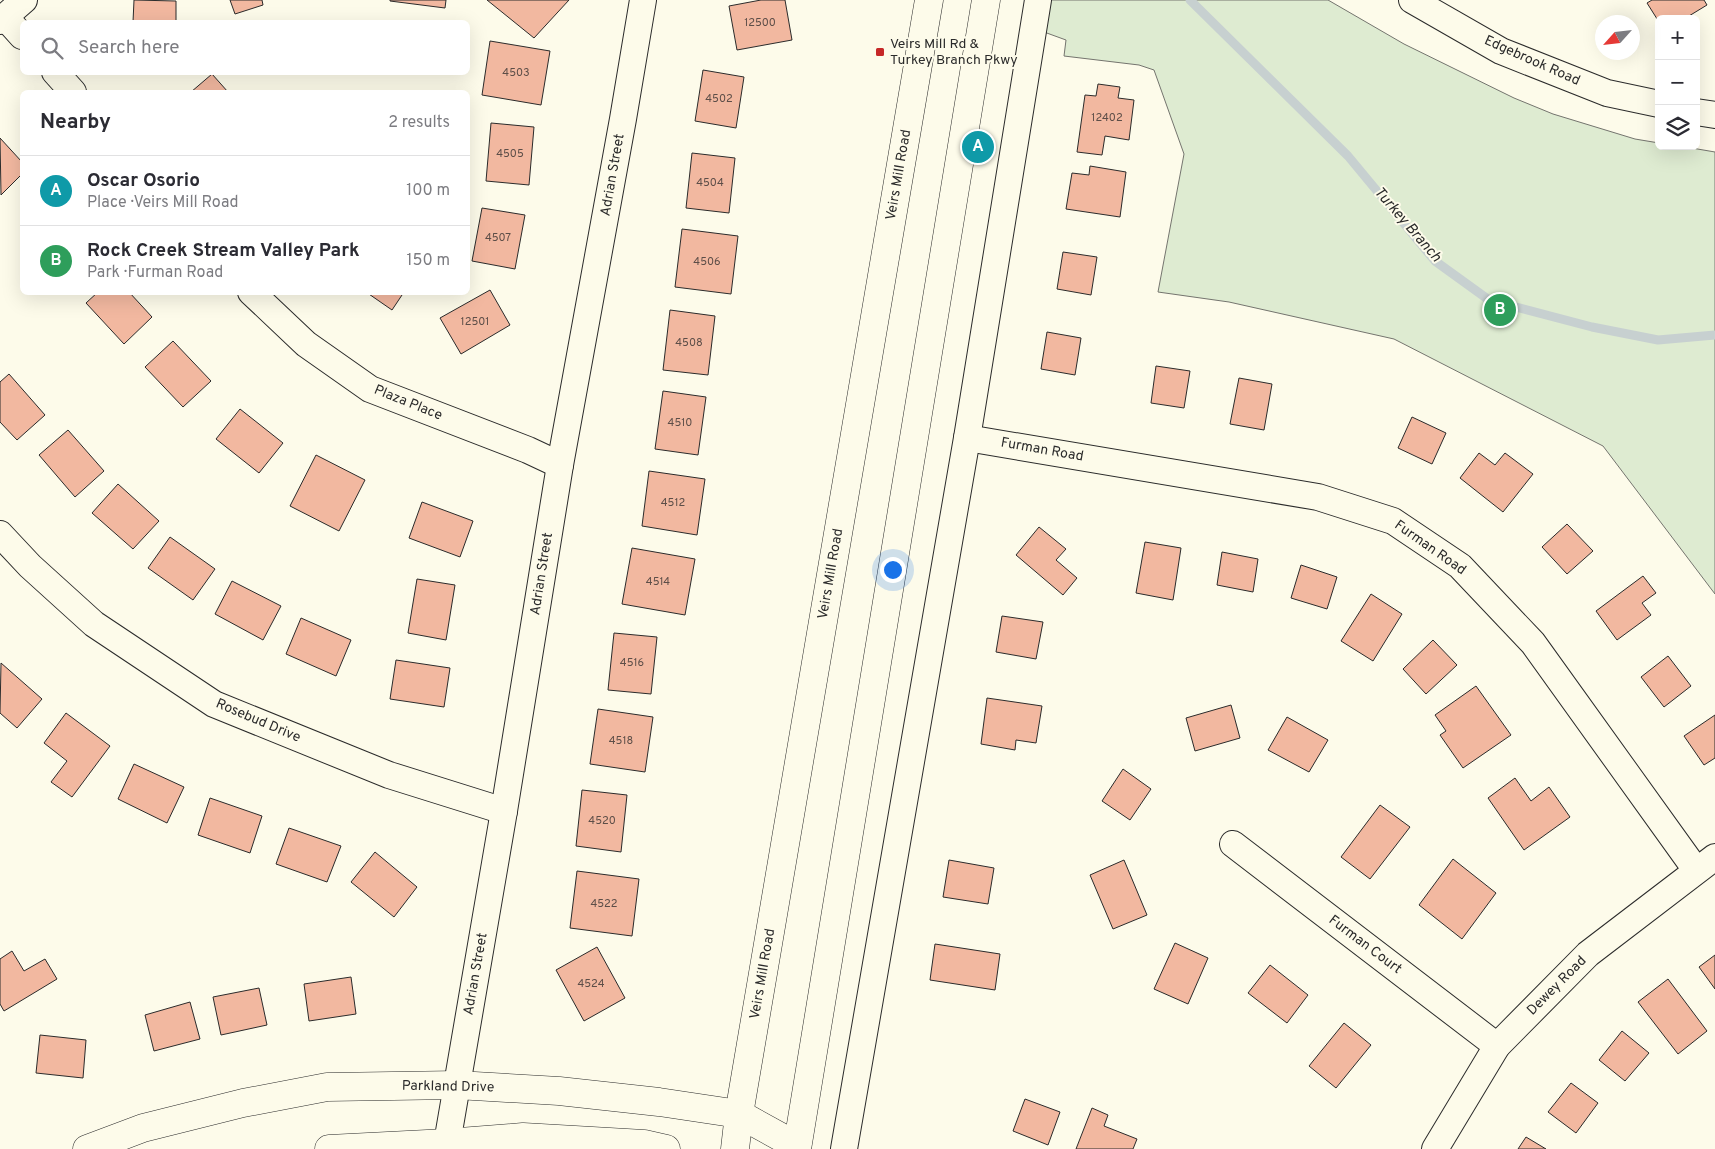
<!DOCTYPE html>
<meta charset="utf-8">
<style>
:root{--surface:#fff;--page:#f7f7f7;--text:#2b2b33;--muted:#7c7c81;--line:#e1e1e2;--accent:#c62828}
body{margin:0;font-family:Overpass,sans-serif;background:var(--page);color:var(--text)}
.controls{position:absolute;right:15px;top:15px;display:grid;overflow:hidden;border-radius:8px;box-shadow:0 5px 20px #0002}
.controls button{width:45px;height:45px;display:grid;place-items:center;padding:0;border:0;border-bottom:1px solid var(--line);background:var(--surface);color:var(--text);font:25px sans-serif}
.compass{position:absolute;left:1595px;top:15px;width:45px;height:45px;border-radius:50%;background:var(--surface);box-shadow:0 5px 20px #0002;rotate:243deg}
.you{position:absolute;left:892px;top:569px;width:18px;height:18px;margin:-12px;border:4px solid #fff;border-radius:50%;background:#1a73e8;box-shadow:0 0 0 8px #1a73e833}
.badge{display:grid;place-items:center;width:32px;height:32px;border-radius:50%;background:var(--accent);color:#fff;font-size:16px;font-weight:700}
.pin{position:absolute;translate:-50% -50%;border:2px solid #fff;box-shadow:0 1px 5px #0006}
.list{margin:0;padding:0;list-style:none}
h2{display:flex;justify-content:space-between;align-items:center;height:65px;margin:0;padding:0 20px;font-size:21px}
h2 small{font-size:16px;font-weight:400;color:var(--muted)}
.list li{display:grid;grid-template-columns:32px 1fr auto;gap:15px;align-items:center;box-sizing:border-box;height:70px;padding:0 20px;border-top:1px solid var(--line)}
.list b{display:block;font-size:19px;white-space:nowrap}
.list p{margin:0;font-size:16px;white-space:nowrap;color:var(--muted)}
.list em{font-size:16px;font-style:normal;color:var(--muted)}
.icon{flex:none;width:28px;height:28px;fill:none;stroke:currentColor;stroke-width:2;stroke-linecap:round;stroke-linejoin:round}
.map{position:relative;flex:none;width:1715px;height:1149px;overflow:hidden}
.search{position:absolute;background:var(--surface);box-shadow:0 5px 20px #0002;left:20px;top:20px;width:450px;height:55px;display:flex;align-items:center;gap:12px;box-sizing:border-box;padding:0 18px;border-radius:8px;color:var(--muted);font-size:19px}
.panel{position:absolute;background:var(--surface);box-shadow:0 5px 20px #0002;left:20px;top:90px;width:450px;height:205px;border-radius:8px}
.map>svg:first-child{display:block}
.green{fill:#deebd1;stroke:#74746e}
.lines{fill:none;stroke-linecap:round;stroke-linejoin:round}
.stream{stroke:#c7d0d0;stroke-width:9}
.building{fill:#f2b8a0;stroke:#2b2b2b}
.minor-casing{stroke:#2b2b2b;stroke-width:28}
.tertiary-casing{stroke:#2b2b2b;stroke-width:29}
.primary-casing{stroke:#2b2b2b;stroke-width:29}
.minor{stroke:#fdfbea;stroke-width:26}
.tertiary{stroke:#fdfbea;stroke-width:28}
.primary{stroke:#fdfbea;stroke-width:28}
.poi-dot{fill:#c62828;stroke:#fdfbea;stroke-width:2}
.labels{text-anchor:middle;dominant-baseline:central;stroke-width:4;stroke-linejoin:round;paint-order:stroke}
.number-label{font-size:11px;fill:#5d4e48}
.poi-label{font-size:14px;fill:#2b2b2b;stroke:#fdfbea;text-anchor:start}
.street-label{font-size:14px;fill:#2b2b2b;stroke:#fdfbea}
.water-label{font-size:15px;font-style:italic;fill:#2b2b2b;stroke:#fdfbea}
</style>
<div class="map">
<svg width="1715" height="1149" viewBox="0 0 1715 1149">
<rect width="100%" height="100%" fill="#fdfbea"/>
<polygon class="green" points="1050,0 1328,0 1404,44 1514,98 1553,114 1635,139 1659,143 1659,146 1680,146 1715,152 1715,594 1603,446 1394,339 1229,302 1158,292 1184,154 1154,70 1139,65 1064,56 1066,40 1044,32"/>
<g class="lines">
<polyline class="stream" points="1190,0 1348,156 1435,261 1489,300 1592,327 1658,340 1715,335"/>
</g>
<g class="building">
<polygon points="134,0 176,1 176,22 133,22"/>
<polygon points="230,0 262,0 263,5 235,14"/>
<polygon points="390,0 446,0 445,8 390,1"/>
<polygon points="487,0 569,0 534,38"/>
<polygon points="761,0 785,0 792,40 737,50 729,6"/>
<polygon points="1652,0 1704,0 1707,5 1684,19 1659,19 1659,22 1647,3"/>
<polygon points="490,41 550,51 541,105 482,95"/>
<polygon points="703,70 744,77 736,128 695,121"/>
<polygon points="212,74 228,92 191,92"/>
<polygon points="1098,84 1120,87 1118,98 1134,100 1129,140 1105,136 1102,155 1077,152 1085,95 1096,96"/>
<polygon points="491,123 534,127 529,185 486,181"/>
<polygon points="0,138 22,162 22,174 1,195"/>
<polygon points="692,153 735,158 729,213 686,208"/>
<polygon points="1090,166 1126,172 1120,217 1066,209 1072,173 1089,175"/>
<polygon points="482,208 525,215 515,269 472,261"/>
<polygon points="682,229 738,236 731,294 675,287"/>
<polygon points="1063,252 1097,257 1091,295 1057,289"/>
<polygon points="490,290 510,325 461,354 440,318"/>
<polygon points="98,292 129,292 152,317 124,344 86,303"/>
<polygon points="366,292 404,292 392,310"/>
<polygon points="670,310 715,316 708,375 663,370"/>
<polygon points="1047,332 1081,338 1075,375 1041,369"/>
<polygon points="173,341 211,381 183,407 145,367"/>
<polygon points="1156,366 1190,371 1184,408 1151,403"/>
<polygon points="9,374 45,415 17,440 0,422 0,382"/>
<polygon points="1239,378 1272,384 1264,430 1230,424"/>
<polygon points="663,391 706,397 698,455 655,449"/>
<polygon points="240,409 283,443 259,473 216,439"/>
<polygon points="1412,417 1446,433 1432,464 1398,448"/>
<polygon points="68,430 104,471 75,497 39,455"/>
<polygon points="1479,453 1495,465 1505,453 1533,474 1503,512 1460,478"/>
<polygon points="316,455 365,480 339,531 290,506"/>
<polygon points="649,471 705,479 697,535 642,526"/>
<polygon points="118,484 159,521 133,549 92,513"/>
<polygon points="422,502 473,521 460,557 409,538"/>
<polygon points="1567,524 1593,551 1567,574 1542,547"/>
<polygon points="1039,527 1066,549 1056,560 1077,578 1063,595 1016,555"/>
<polygon points="170,537 215,569 193,600 148,568"/>
<polygon points="1145,542 1181,548 1173,600 1136,593"/>
<polygon points="632,548 695,559 685,615 622,604"/>
<polygon points="1222,552 1258,559 1253,592 1217,585"/>
<polygon points="1301,565 1337,577 1327,609 1291,598"/>
<polygon points="1643,576 1656,593 1642,603 1651,615 1617,640 1596,611"/>
<polygon points="417,579 455,585 446,640 408,633"/>
<polygon points="232,581 281,606 263,640 215,614"/>
<polygon points="1371,594 1402,614 1373,661 1341,641"/>
<polygon points="1002,616 1043,622 1036,659 996,652"/>
<polygon points="301,618 351,640 336,676 286,654"/>
<polygon points="614,633 657,637 651,694 608,690"/>
<polygon points="1433,640 1457,665 1426,694 1403,669"/>
<polygon points="1668,656 1691,686 1664,707 1641,677"/>
<polygon points="396,660 450,668 444,707 390,699"/>
<polygon points="1,663 42,699 17,728 0,713"/>
<polygon points="1476,686 1511,735 1463,768 1440,735 1446,731 1435,715"/>
<polygon points="987,698 1042,706 1036,743 1016,740 1015,750 981,744"/>
<polygon points="1231,705 1240,738 1195,751 1186,718"/>
<polygon points="598,709 653,717 645,772 590,764"/>
<polygon points="66,713 110,746 72,797 51,782 67,761 44,743"/>
<polygon points="1715,715 1715,758 1704,765 1684,736"/>
<polygon points="1287,717 1328,740 1309,772 1268,750"/>
<polygon points="134,764 184,787 167,823 118,799"/>
<polygon points="1123,769 1151,789 1130,820 1102,801"/>
<polygon points="1515,778 1531,801 1549,787 1570,817 1524,850 1488,798"/>
<polygon points="582,790 627,795 621,852 576,846"/>
<polygon points="210,798 262,816 250,853 198,835"/>
<polygon points="1380,805 1410,827 1370,879 1341,857"/>
<polygon points="289,828 341,846 327,882 276,864"/>
<polygon points="375,852 417,887 394,917 351,882"/>
<polygon points="1453,859 1496,893 1462,939 1419,905"/>
<polygon points="949,860 994,868 988,904 943,897"/>
<polygon points="1124,860 1147,915 1113,929 1090,875"/>
<polygon points="577,871 639,879 632,936 570,928"/>
<polygon points="1175,943 1208,958 1188,1004 1154,989"/>
<polygon points="935,944 1000,954 995,990 930,980"/>
<polygon points="597,947 625,998 584,1021 556,970"/>
<polygon points="12,951 24,971 45,959 57,979 4,1011 0,1004 0,959"/>
<polygon points="1715,955 1715,989 1699,967"/>
<polygon points="1270,965 1308,995 1287,1023 1248,993"/>
<polygon points="351,977 356,1014 309,1021 304,984"/>
<polygon points="1668,979 1707,1031 1678,1054 1638,1002"/>
<polygon points="259,988 267,1025 221,1035 213,997"/>
<polygon points="190,1002 200,1039 154,1051 145,1015"/>
<polygon points="1344,1023 1371,1045 1336,1088 1309,1066"/>
<polygon points="1622,1031 1649,1053 1625,1081 1599,1060"/>
<polygon points="40,1035 86,1040 83,1078 36,1073"/>
<polygon points="1571,1083 1598,1103 1576,1133 1548,1112"/>
<polygon points="1025,1099 1060,1112 1048,1145 1013,1131"/>
<polygon points="1092,1108 1108,1115 1104,1126 1137,1139 1133,1149 1076,1149"/>
<polygon points="1526,1137 1546,1149 1518,1149"/>
</g>
<g class="lines">
<defs>
<g id="minor">
<polyline points="1412,0 1501,51 1607,93 1659,104"/>
<polyline points="5,17 22,36"/>
<polyline points="0,21 24,0"/>
<polyline points="55,72 73,92"/>
<polyline points="1696,112 1715,115"/>
<polyline points="251,292 306,344 370,389 528,450 560,465"/>
<polyline points="967,438 1318,497 1393,521 1460,566 1533,643 1696,870"/>
<polyline points="0,534 30,566 94,624 214,704 389,775 504,811"/>
<polyline points="1233,844 1497,1046"/>
<polyline points="446,1149 504,811 560,465 623,119 643,0"/>
<polyline points="844,1149 967,438 1038,0"/>
<polyline points="1435,1149 1497,1046 1588,954 1715,857"/>
</g>
<g id="tertiary">
<polyline points="87,1149 143,1128 243,1103 327,1087 457,1085 559,1091 659,1102 739,1114 797,1146"/>
<polyline points="329,1149 447,1143 523,1137 644,1144 666,1149"/>
</g>
<g id="primary">
<polyline points="735,1149 739,1114 929,0"/>
<polyline points="797,1149 986,0"/>
</g>
</defs>
<use href="#minor" class="minor-casing"/>
<use href="#tertiary" class="tertiary-casing"/>
<use href="#primary" class="primary-casing"/>
<use href="#minor" class="minor"/>
<use href="#tertiary" class="tertiary"/>
<use href="#primary" class="primary"/>
</g>
<rect class="poi-dot" x="875" y="47" width="10" height="10" rx="2.5"/>
<g class="labels">
<g class="number-label">
<text x="760" y="23">12500</text>
<text x="516" y="73">4503</text>
<text x="719" y="99">4502</text>
<text x="1107" y="118">12402</text>
<text x="510" y="154">4505</text>
<text x="710" y="183">4504</text>
<text x="498" y="238">4507</text>
<text x="707" y="262">4506</text>
<text x="475" y="322">12501</text>
<text x="689" y="343">4508</text>
<text x="680" y="423">4510</text>
<text x="673" y="503">4512</text>
<text x="658" y="582">4514</text>
<text x="632" y="663">4516</text>
<text x="621" y="741">4518</text>
<text x="602" y="821">4520</text>
<text x="604" y="904">4522</text>
<text x="591" y="984">4524</text>
</g>
<g class="poi-label">
<text x="890" y="44">Veirs Mill Rd &amp;<tspan x="890" dy="16">Turkey Branch Pkwy</tspan></text>
</g>
<g class="street-label">
<text transform="translate(1532 61) rotate(24)">Edgebrook Road</text>
<text transform="translate(613 175) rotate(-80)">Adrian Street</text>
<text transform="translate(899 175) rotate(-80)">Veirs Mill Road</text>
<text transform="translate(408 403) rotate(22)">Plaza Place</text>
<text transform="translate(1042 450) rotate(10)">Furman Road</text>
<text transform="translate(1430 548) rotate(35)">Furman Road</text>
<text transform="translate(542 574) rotate(-81)">Adrian Street</text>
<text transform="translate(831 574) rotate(-80)">Veirs Mill Road</text>
<text transform="translate(258 721) rotate(23)">Rosebud Drive</text>
<text transform="translate(1365 945) rotate(37)">Furman Court</text>
<text transform="translate(476 974) rotate(-80)">Adrian Street</text>
<text transform="translate(763 974) rotate(-80)">Veirs Mill Road</text>
<text transform="translate(1557 986) rotate(-45)">Dewey Road</text>
<text transform="translate(448 1087) rotate(1)">Parkland Drive</text>
</g>
<g class="water-label">
<text transform="translate(1407 225) rotate(49)">Turkey Branch</text>
</g>
</g>
</svg>
<div class="controls">
<button>+</button>
<button>−</button>
<button><svg class="icon" aria-label="layers" viewBox="0 0 24 24"><path d="M12 4l9 5-9 5-9-5zM3 14l9 5 9-5"/></svg></button>
</div>
<svg class="compass" viewBox="-18 -18 36 36"><path d="M0-13l5 13h-10z" fill="#e53935"/><path d="M0 13l5-13h-10z" fill="#7c7c81"/></svg>
<div class="you"></div>
<div class="pin badge" style="left:978px;top:147px;background:#0f9aa8">A</div>
<div class="pin badge" style="left:1500px;top:310px;background:#2e9e5b">B</div>
<div class="search"><svg class="icon" aria-label="search" viewBox="0 0 24 24"><circle cx="10" cy="10" r="6"/><path d="M15 15l6 6"/></svg>Search here</div>
<section class="panel">
<h2>Nearby<small>2 results</small></h2>
<ul class="list">
<li><span class="badge" style="background:#0f9aa8">A</span><div><b>Oscar Osorio</b><p>Place · Veirs Mill Road</p></div><em>100 m</em></li>
<li><span class="badge" style="background:#2e9e5b">B</span><div><b>Rock Creek Stream Valley Park</b><p>Park · Furman Road</p></div><em>150 m</em></li>
</ul>
</section>
</div>
